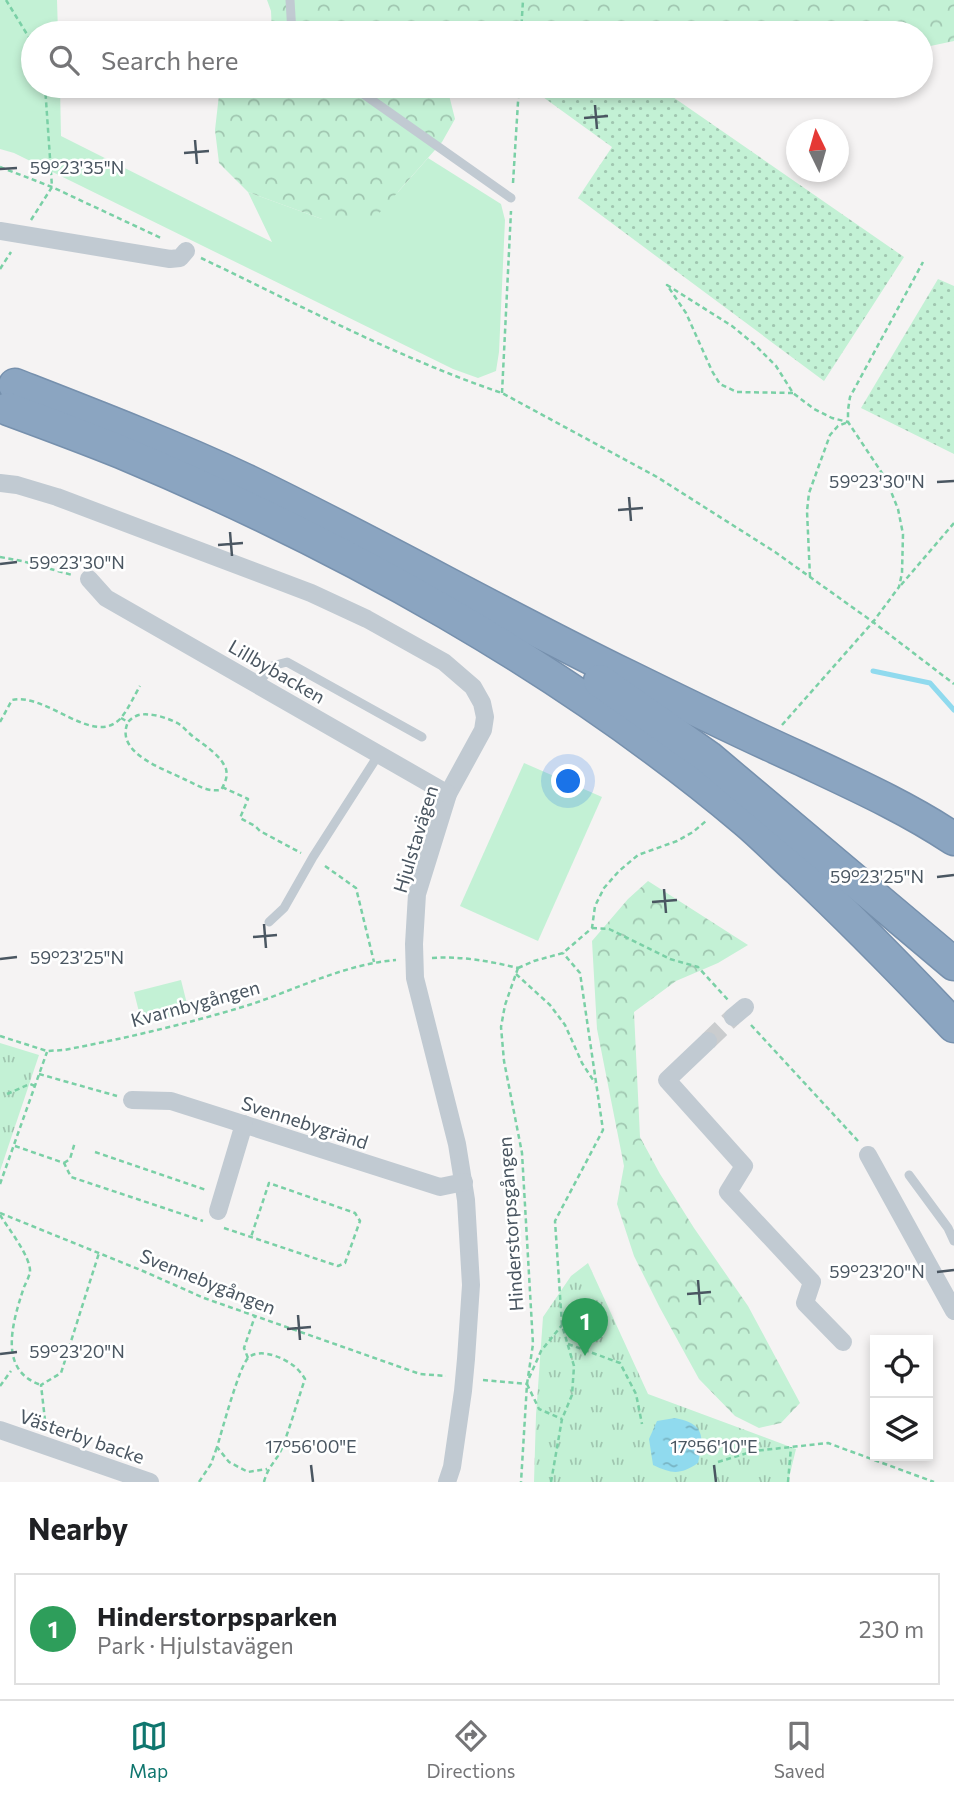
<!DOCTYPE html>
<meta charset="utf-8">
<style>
:root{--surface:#fff;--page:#f2f2f2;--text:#202124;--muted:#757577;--line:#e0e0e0;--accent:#0f766e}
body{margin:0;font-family:Commissioner,sans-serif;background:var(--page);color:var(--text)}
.controls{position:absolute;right:21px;bottom:21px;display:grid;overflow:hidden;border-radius:0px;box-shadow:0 4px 10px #0003}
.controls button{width:63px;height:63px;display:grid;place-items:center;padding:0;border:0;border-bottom:2px solid var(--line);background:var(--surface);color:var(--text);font:35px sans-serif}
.compass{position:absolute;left:786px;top:119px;width:63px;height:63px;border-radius:50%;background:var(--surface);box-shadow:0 4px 10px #0003;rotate:355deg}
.you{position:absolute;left:569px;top:782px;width:24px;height:24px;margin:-18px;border:5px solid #fff;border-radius:50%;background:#1a73e8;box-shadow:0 0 0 10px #1a73e833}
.badge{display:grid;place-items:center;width:46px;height:46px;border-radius:50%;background:var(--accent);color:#fff;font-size:23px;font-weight:700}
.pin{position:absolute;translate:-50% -58px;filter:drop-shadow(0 2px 4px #0008)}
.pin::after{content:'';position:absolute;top:37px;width:24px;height:21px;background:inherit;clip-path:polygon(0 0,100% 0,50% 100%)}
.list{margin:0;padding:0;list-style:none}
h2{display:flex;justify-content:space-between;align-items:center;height:91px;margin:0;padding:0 28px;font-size:30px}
h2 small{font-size:23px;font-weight:400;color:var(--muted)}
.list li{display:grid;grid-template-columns:46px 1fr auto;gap:21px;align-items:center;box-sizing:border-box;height:112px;margin:0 14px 14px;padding:0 14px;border:2px solid var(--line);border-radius:0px}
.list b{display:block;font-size:26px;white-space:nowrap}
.list p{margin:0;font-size:23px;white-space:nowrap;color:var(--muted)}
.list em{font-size:23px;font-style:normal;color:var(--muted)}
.icon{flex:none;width:38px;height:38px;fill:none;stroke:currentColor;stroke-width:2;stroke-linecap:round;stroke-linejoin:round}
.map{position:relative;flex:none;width:954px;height:1482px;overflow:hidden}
.search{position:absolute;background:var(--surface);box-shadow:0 4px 10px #0003;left:21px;right:21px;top:21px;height:77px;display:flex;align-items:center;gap:18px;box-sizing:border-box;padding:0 24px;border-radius:38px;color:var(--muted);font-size:26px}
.sheet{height:217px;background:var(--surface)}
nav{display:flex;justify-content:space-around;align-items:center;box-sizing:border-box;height:98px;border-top:2px solid var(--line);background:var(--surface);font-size:19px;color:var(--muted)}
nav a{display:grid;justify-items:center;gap:4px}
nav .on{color:var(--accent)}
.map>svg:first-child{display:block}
.grass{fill:#c3f1d5}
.forest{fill:url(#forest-crowns)}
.park{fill:url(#park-tufts)}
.garden{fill:url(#garden-dots)}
.water{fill:url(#water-ripples)}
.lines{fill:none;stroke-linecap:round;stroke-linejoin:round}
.stream{stroke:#90daee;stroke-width:5}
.street-tunnel{stroke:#caccce;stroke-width:18;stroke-dasharray:18 9;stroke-linecap:butt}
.highway-casing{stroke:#7690ad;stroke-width:35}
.path{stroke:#7ad0a6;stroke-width:2.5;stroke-dasharray:5 3.5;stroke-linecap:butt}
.lane{stroke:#c1cad2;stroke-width:9}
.street{stroke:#c1cad2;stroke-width:18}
.highway{stroke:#8ba5c1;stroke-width:32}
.ticks{fill:none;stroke:#4a5661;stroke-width:2.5}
.labels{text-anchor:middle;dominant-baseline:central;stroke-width:5;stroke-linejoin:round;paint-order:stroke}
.street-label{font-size:19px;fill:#4a5661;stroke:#fff}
.ticks-label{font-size:18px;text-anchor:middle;fill:#4a5661;stroke:#fff;stroke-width:5;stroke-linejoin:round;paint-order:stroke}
</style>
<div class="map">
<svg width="954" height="1482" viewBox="0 0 954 1482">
<defs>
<pattern id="forest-crowns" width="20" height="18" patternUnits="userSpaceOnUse" patternTransform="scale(1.75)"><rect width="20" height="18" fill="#c3f1d5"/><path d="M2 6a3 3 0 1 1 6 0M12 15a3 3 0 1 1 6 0" fill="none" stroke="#a0c6b0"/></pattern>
<pattern id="park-tufts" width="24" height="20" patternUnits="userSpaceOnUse" patternTransform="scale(1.75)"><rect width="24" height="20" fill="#c3f1d5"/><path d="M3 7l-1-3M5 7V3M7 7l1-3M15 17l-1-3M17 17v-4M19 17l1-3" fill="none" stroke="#a0c6b0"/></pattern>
<pattern id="garden-dots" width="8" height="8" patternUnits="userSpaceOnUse" patternTransform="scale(1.75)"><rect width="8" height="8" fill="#c3f1d5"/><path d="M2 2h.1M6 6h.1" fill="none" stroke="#a0c6b0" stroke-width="1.8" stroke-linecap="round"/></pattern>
<pattern id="water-ripples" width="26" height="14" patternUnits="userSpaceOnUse" patternTransform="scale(1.75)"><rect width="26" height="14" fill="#90daee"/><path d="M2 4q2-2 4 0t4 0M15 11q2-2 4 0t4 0" fill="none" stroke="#78b4c4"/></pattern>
</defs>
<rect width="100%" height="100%" fill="#f5f3f3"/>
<g class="grass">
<polygon points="0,0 57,0 58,33 33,33 33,86 60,86 61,136 272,242 248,192 322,219 398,192 428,158 501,204 505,220 499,352 496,371 478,378 453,369 14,153 0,149"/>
<polygon points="524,763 602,797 538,941 460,906"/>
<polygon points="181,980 189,1012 142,1024 134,992"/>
</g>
<g class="forest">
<polygon points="267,0 954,0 954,41 921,48 921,33 588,33 571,26 555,33 272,33 271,11"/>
<polygon points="220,86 450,86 448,91 455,119 442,142 374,219 322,219 248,192 219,163 215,130"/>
<polygon points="648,881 748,945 718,963 676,981 634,1012 640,1137 660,1174 694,1228 748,1306 800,1403 781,1423 759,1428 735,1416 699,1379 660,1308 634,1256 617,1204 624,1166 597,1029 592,941 628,899"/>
</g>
<g class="park">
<polygon points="0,1043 39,1055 0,1171"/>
<polygon points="588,1263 648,1394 796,1449 788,1482 534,1482 536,1415 543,1317 571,1276"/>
</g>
<g class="garden">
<polygon points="539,86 657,86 904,257 824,381 578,198 612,147 536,92"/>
<polygon points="938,279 954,286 954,454 861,408"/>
</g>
<path class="water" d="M675,1418C705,1424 704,1436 698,1463C680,1475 672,1474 653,1465L649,1439L657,1421Z"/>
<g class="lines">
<polyline class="stream" points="873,671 930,683 954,710"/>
<polyline class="street-tunnel" points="708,1041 733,1017"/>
<defs>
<g id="highway">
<path d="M15,385C92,415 170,445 245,480C374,542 498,613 627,676C684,704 741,732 799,758C852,783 906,807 954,839"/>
<path d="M8,409C46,423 84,437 121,452C341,544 562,666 746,821C765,837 782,855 800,871C853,921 904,973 954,1026"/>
<polyline points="600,681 708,757 954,964"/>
</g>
</defs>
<use href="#highway" class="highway-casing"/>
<g class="path">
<polyline points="6,0 33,44"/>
<polyline points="521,33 523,0"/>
<polyline points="0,167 52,187 161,238"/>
<polyline points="513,183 519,86"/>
<polyline points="31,220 52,187 45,86"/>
<path d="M201,258C300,305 398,358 502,393L657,477L775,552L873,622L954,684"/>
<polyline points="0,269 11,252"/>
<polyline points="502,393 511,211"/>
<polyline points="793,393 737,392 720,384 712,371 686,313 667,285 732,326 754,344 776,366 793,393 814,409 832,418 848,422"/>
<polyline points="0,557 22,561 72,575"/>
<polyline points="810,577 807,511 809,493 830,435 838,426 848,422"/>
<polyline points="901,585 954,523"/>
<path d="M121,718L128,722C130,720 133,717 136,716C147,711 169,718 179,724C185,728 189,734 195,738C206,746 221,756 226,769C228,777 225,783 221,790C206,792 197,785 184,779C164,769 114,753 128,722"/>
<path d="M0,722L12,700C46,692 93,747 120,719C128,710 134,696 140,686"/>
<polyline points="782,725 873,622 899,587 902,573 903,534 898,509 886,479 848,422 848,410 850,397 923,262"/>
<polyline points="222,787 248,799 240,818 255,826 260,831 301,853"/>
<polyline points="325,866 356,888 374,962"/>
<polyline points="592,928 609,929 670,959 698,967 728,1000"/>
<path d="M432,958C461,956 489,961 518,968"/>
<polyline points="518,968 505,1005 501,1027 504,1061 522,1153 533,1344 527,1384 521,1482"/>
<polyline points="518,968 534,961 563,953 592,928 595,906 604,888 619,871 638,855 677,841 693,832 706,821"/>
<polyline points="516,974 550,1005 565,1025 582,1063 595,1083"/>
<polyline points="751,1025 858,1141"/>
<path d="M0,1036L47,1051L64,1050C127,1038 191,1023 252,1004C299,988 346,964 396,960"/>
<polyline points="39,1074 117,1096"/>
<polyline points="7,1094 30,1084 35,1086"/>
<polyline points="15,1146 64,1163 71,1177 203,1221"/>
<polyline points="95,1152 206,1190"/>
<polyline points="64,1163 70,1159 75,1142"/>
<polyline points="0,1184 47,1052"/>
<polyline points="0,1213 143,1271 204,1298 420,1374 446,1376"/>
<path d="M0,1215C8,1228 31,1257 30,1272C29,1277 26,1283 24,1287C10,1329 0,1371 41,1385"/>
<polyline points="224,1228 338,1266 345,1263 360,1221 355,1213 269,1183 251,1237"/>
<polyline points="568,1344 620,1363 636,1394 642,1424"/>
<polyline points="248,1358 244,1348 255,1316"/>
<polyline points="529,1378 541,1351 562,1325"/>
<polyline points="483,1380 527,1384"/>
<polyline points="527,1384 539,1409 562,1419"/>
<polyline points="0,1386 11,1371"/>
<polyline points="46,1429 41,1385 61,1373 99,1253"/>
<polyline points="718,1462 754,1451 828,1443 934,1482"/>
<polyline points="199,1482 211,1464 217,1447"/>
<path d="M264,1482C268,1466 276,1462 282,1448C291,1425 297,1402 305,1379C302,1374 298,1369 294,1366C284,1358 260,1347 248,1358C239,1367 222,1431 217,1447L229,1462L248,1472L267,1469"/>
<polyline points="551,1482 562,1419 572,1395 574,1366 562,1325 555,1221 603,1130 580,973 563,953"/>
<polyline points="788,1482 791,1447"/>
</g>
<g class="lane">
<polyline points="290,0 292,33"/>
<polyline points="352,86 511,198"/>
<polyline points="258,684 272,666 287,662 422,737"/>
<polyline points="269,922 284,908 313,857 379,754"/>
<polyline points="909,1175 948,1228 954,1241"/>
</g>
<g class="street">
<polyline points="0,231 170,259 180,258 186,251"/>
<polyline points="0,483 17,485 57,497 311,593 367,619 444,662 473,687 482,703 485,717 483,730 448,794 417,894 414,944 415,978 457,1144 466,1200 471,1285 466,1359 463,1391 452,1467 447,1482"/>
<polyline points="89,579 106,598 448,794"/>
<polyline points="733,1017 745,1007"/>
<polyline points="708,1041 667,1080 744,1166 728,1192 812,1282 805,1303 843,1342"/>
<polyline points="132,1100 171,1101 440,1187 464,1182"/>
<polyline points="868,1155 954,1311"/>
<polyline points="218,1211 244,1124"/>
<polyline points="0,1430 150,1482"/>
</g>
<use href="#highway" class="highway"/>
</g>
<path class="ticks" d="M595,105L597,129M584,118L608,116M195,140L197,164M184,153L209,151M0,169L17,168M937,482L954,481M629,497L631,521M618,510L643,508M230,532L232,556M218,545L243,543M0,564L17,562M937,877L954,875M664,889L666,913M652,902L677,900M264,924L266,948M253,937L277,935M0,959L17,957M937,1272L954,1270M698,1280L700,1305M687,1294L711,1292M298,1315L300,1340M287,1329L311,1327M0,1354L17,1352M311,1465L313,1482M714,1465L716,1482"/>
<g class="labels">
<g class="street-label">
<text transform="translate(277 671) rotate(30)">Lillbybacken</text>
<text transform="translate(415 839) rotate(-73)">Hjulstavägen</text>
<text transform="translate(195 1003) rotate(-15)">Kvarnbygången</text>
<text transform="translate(305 1122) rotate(18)">Svennebygränd</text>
<text transform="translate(510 1224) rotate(-94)">Hinderstorpsgången</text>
<text transform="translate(208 1281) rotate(22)">Svennebygången</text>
<text transform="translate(82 1436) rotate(19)">Västerby backe</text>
</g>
</g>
<g class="ticks-label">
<text x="77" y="174">59°23'35"N</text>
<text x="877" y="488">59°23'30"N</text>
<text x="77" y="569">59°23'30"N</text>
<text x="877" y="883">59°23'25"N</text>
<text x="77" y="964">59°23'25"N</text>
<text x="877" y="1278">59°23'20"N</text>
<text x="77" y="1358">59°23'20"N</text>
<text x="311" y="1453">17°56'00"E</text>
<text x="714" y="1453">17°56'10"E</text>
</g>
</svg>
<div class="controls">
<button><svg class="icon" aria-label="locate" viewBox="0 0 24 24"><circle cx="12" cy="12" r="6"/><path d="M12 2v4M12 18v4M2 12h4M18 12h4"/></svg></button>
<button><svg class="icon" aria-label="layers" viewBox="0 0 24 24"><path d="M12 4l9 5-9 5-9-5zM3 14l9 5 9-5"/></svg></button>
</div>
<svg class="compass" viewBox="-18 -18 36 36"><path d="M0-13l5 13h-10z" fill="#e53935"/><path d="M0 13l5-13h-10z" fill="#757577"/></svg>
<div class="you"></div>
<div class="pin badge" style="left:585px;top:1356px;background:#2e9e5b">1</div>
<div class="search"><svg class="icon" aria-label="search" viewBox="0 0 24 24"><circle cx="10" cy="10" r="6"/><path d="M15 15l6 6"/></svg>Search here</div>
</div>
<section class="sheet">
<h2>Nearby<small></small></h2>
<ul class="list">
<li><span class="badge" style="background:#2e9e5b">1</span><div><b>Hinderstorpsparken</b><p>Park · Hjulstavägen</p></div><em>230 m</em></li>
</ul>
</section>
<nav>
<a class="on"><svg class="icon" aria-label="map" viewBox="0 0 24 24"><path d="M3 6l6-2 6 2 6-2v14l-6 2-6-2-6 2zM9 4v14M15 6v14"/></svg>Map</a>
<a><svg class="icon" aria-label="directions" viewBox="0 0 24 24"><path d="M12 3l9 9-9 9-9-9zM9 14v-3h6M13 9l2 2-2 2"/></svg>Directions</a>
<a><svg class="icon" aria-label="saved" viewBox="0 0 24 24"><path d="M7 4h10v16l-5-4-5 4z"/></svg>Saved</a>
</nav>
